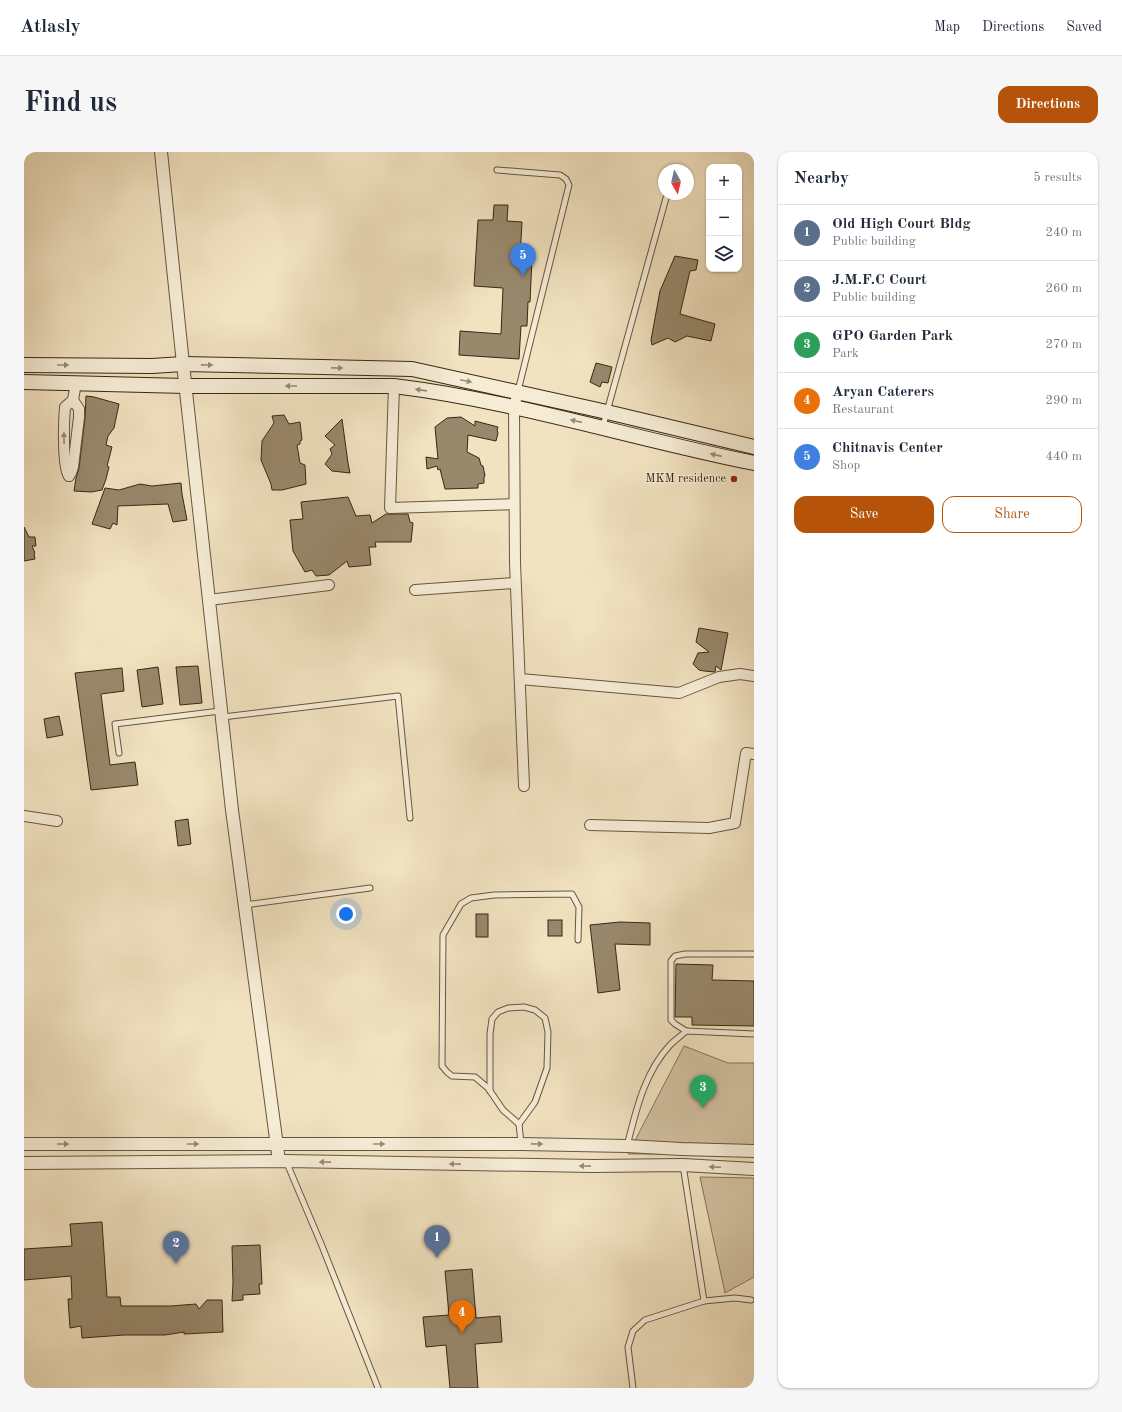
<!DOCTYPE html>
<meta charset="utf-8">
<style>
:root{--surface:#fff;--page:#f6f6f7;--text:#1f2937;--muted:#747a83;--line:#e0e1e3;--accent:#b45309}
body{margin:0;font-family:"Old Standard TT",serif;background:var(--page);color:var(--text)}
.controls{position:absolute;right:12px;top:12px;display:grid;overflow:hidden;border-radius:8px;box-shadow:0 1px 3px #0004}
.controls button{width:36px;height:36px;display:grid;place-items:center;padding:0;border:0;border-bottom:1px solid var(--line);background:var(--surface);color:var(--text);font:20px sans-serif}
.compass{position:absolute;left:634px;top:12px;width:36px;height:36px;border-radius:50%;background:var(--surface);box-shadow:0 1px 3px #0004;rotate:172deg}
.you{position:absolute;left:322px;top:762px;width:14px;height:14px;margin:-10px;border:3px solid #fff;border-radius:50%;background:#1a73e8;box-shadow:0 0 0 6px #1a73e833}
.badge{display:grid;place-items:center;width:26px;height:26px;border-radius:50%;background:var(--accent);color:#fff;font-size:13px;font-weight:700}
.pin{position:absolute;translate:-50% -33px;filter:drop-shadow(0 1px 2px #0008)}
.pin::after{content:'';position:absolute;top:21px;width:14px;height:12px;background:inherit;clip-path:polygon(0 0,100% 0,50% 100%)}
.list{margin:0;padding:0;list-style:none}
h2{display:flex;justify-content:space-between;align-items:center;height:52px;margin:0;padding:0 16px;font-size:17px}
h2 small{font-size:13px;font-weight:400;color:var(--muted)}
.list li{display:grid;grid-template-columns:26px 1fr auto;gap:12px;align-items:center;box-sizing:border-box;height:56px;padding:0 16px;border-top:1px solid var(--line)}
.list b{display:block;font-size:15px;white-space:nowrap}
.list p{margin:0;font-size:13px;white-space:nowrap;color:var(--muted)}
.list em{font-size:13px;font-style:normal;color:var(--muted)}
.actions{display:flex;gap:8px;padding:12px 16px}
.actions a{flex:1;padding:9px 0;border:1px solid var(--accent);border-radius:12px;text-align:center;font-size:14px;color:var(--accent)}
.actions .main{background:var(--accent);color:#fff}
.icon{flex:none;width:22px;height:22px;fill:none;stroke:currentColor;stroke-width:2;stroke-linecap:round;stroke-linejoin:round}
.map{position:relative;flex:none;width:730px;height:1236px;overflow:hidden;border-radius:12px}
header{display:flex;align-items:center;gap:24px;box-sizing:border-box;height:56px;padding:0 20px;background:var(--surface);border-bottom:1px solid var(--line)}
header strong{font-size:19px}
nav{display:flex;gap:22px;margin-inline-start:auto;font-size:14px}
.intro{display:flex;align-items:center;justify-content:space-between;box-sizing:border-box;height:96px;padding:0 24px}
h1{margin:0;font-size:28px}
.button{padding:10px 18px;border-radius:12px;background:var(--accent);color:#fff;font-size:14px;font-weight:700}
main{display:flex;gap:24px;padding:0 24px}
aside{flex:1;background:var(--surface);border-radius:12px;box-shadow:0 1px 3px #0004}
.map>svg:first-child{display:block}
.green{fill:#d2c2a2;stroke:#85745a}
.building{fill:#98886c;stroke:#382712}
.lines{fill:none;stroke-linecap:round;stroke-linejoin:round}
.service-casing{stroke:#66563e;stroke-width:7}
.minor-casing{stroke:#66563e;stroke-width:12}
.tertiary-casing{stroke:#66563e;stroke-width:14}
.secondary-casing{stroke:#382712;stroke-width:16}
.service{stroke:#f6ecd6;stroke-width:5}
.minor{stroke:#f6ecd6;stroke-width:10}
.tertiary{stroke:#f6ecd6;stroke-width:12}
.secondary{stroke:#f6ecd6;stroke-width:14}
.oneway{fill:#978a74}
.poi-dot{fill:#8f2418;stroke:#f6ecd6;stroke-width:1.5}
.labels{text-anchor:middle;dominant-baseline:central;stroke-width:3;stroke-linejoin:round;paint-order:stroke}
.poi-label{font-size:12px;fill:#382712;stroke:#f6ecd6;text-anchor:end}
</style>
<header>
<strong>Atlasly</strong>
<nav><a>Map</a><a>Directions</a><a>Saved</a></nav>
</header>
<div class="intro"><h1>Find us</h1><a class="button">Directions</a></div>
<main>
<div class="map">
<svg width="730" height="1236" viewBox="0 0 730 1236">
<rect width="100%" height="100%" fill="#f1e2c0"/>
<filter id="stains"><feTurbulence type="fractalNoise" baseFrequency=".005" numOctaves="4"/><feColorMatrix values="0 0 0 0 .2 0 0 0 0 .09 0 0 0 0 .02 0 0 0 .5 -.17"/></filter>
<radialGradient id="worn" r=".72"><stop offset=".6" stop-color="#630" stop-opacity="0"/><stop offset="1" stop-color="#630" stop-opacity=".3"/></radialGradient>
<g class="green">
<polygon points="660,894 704,911 730,911 730,1002 604,1002"/>
<polygon points="676,1025 730,1026 730,1125 701,1141"/>
</g>
<g class="building">
<polygon points="470,53 484,53 483,69 498,70 496,106 508,107 506,150 504,150 503,174 497,174 495,207 435,203 436,179 477,182 479,136 450,134 454,68 469,68"/>
<polygon points="651,104 674,108 672,118 666,119 656,162 691,172 687,189 663,184 651,190 644,186 628,193 627,188 636,139"/>
<polygon points="572,211 588,215 584,231 578,230 576,235 566,230"/>
<polygon points="62,244 70,245 95,252 90,276 84,284 82,293 88,295 83,314 85,315 82,327 78,338 67,340 50,339 52,326 55,316 61,266"/>
<polygon points="260,263 265,272 276,270 278,288 276,289 276,292 273,293 276,311 281,313 282,332 258,338 248,338 247,332 237,308 238,289 250,271 248,264"/>
<polygon points="437,265 451,274 451,269 474,275 473,278 474,281 472,289 444,283 443,300 455,306 457,313 459,314 461,324 460,325 460,331 454,332 454,336 421,337 416,317 414,318 413,314 403,317 402,305 414,307 411,275 423,266"/>
<polygon points="318,267 324,311 326,321 308,319 301,312 308,302 306,297 311,293 301,284"/>
<polygon points="157,331 158,342 163,368 149,370 144,352 94,354 93,373 89,371 86,377 68,372 81,336 95,338 116,332 128,334"/>
<polygon points="324,345 332,364 346,363 348,371 362,362 384,362 386,370 389,371 387,390 351,390 352,395 345,395 347,413 325,415 323,409 305,423 292,424 288,418 281,420 269,399 266,368 279,367 277,350"/>
<polygon points="0,375 5,385 11,385 12,394 8,394 11,401 10,402 11,407 0,409"/>
<polygon points="675,476 704,481 697,518 692,514 691,520 680,519 675,518 669,512 674,501 685,500 672,490"/>
<polygon points="174,514 178,551 156,553 152,515"/>
<polygon points="134,515 139,552 118,555 113,518"/>
<polygon points="98,516 100,539 77,542 86,613 111,610 114,633 67,638 51,521"/>
<polygon points="35,564 39,583 23,586 20,567"/>
<polygon points="164,667 167,692 154,694 151,669"/>
<rect x="452" y="762" width="12" height="23"/>
<rect x="524" y="768" width="14" height="16"/>
<polygon points="596,770 626,771 626,793 591,792 596,838 574,841 566,773"/>
<polygon points="652,812 689,813 688,828 730,829 730,874 668,873 668,865 651,865"/>
<polygon points="78,1070 83,1145 96,1145 97,1154 147,1154 172,1152 175,1157 183,1148 198,1148 199,1180 160,1182 160,1180 141,1183 100,1183 58,1186 57,1174 46,1176 44,1147 48,1147 47,1124 0,1128 0,1097 48,1094 46,1072"/>
<polygon points="236,1093 238,1132 235,1132 236,1142 219,1143 219,1148 208,1149 209,1131 208,1094"/>
<polygon points="448,1117 452,1166 476,1164 478,1190 451,1192 454,1236 426,1236 422,1193 402,1195 399,1165 425,1163 421,1119"/>
</g>
<g class="lines">
<defs>
<g id="service">
<polyline points="473,18 536,23 542,27 545,33 494,239"/>
<polyline points="579,274 642,46"/>
<polyline points="199,565 374,544 386,666"/>
<polyline points="95,601 91,572 196,559"/>
<polyline points="221,753 346,736"/>
<polyline points="662,879 651,872 647,868 647,809 651,804 661,802 730,802"/>
<polyline points="466,939 466,882 468,867 474,860 484,856 500,855 511,858 521,866 524,880 523,916 511,950 495,972"/>
<polyline points="497,991 495,972 479,958 464,936 451,925 428,924 423,920 418,914 419,783 437,752 447,746 470,743 548,742 555,755 554,788"/>
<path d="M603,994C612,959 620,921 646,893C651,888 657,884 662,879L730,882"/>
<polyline points="262,1009 298,1094 354,1236"/>
<polyline points="659,1013 680,1149 711,1146 727,1148"/>
<polyline points="609,1236 604,1195 609,1179 621,1168 680,1149"/>
</g>
<g id="minor">
<polyline points="370,234 366,356 490,352"/>
<polyline points="494,240 490,255 491,411 500,634"/>
<path d="M45,324C38,316 40,266 41,255L49,248L52,231"/>
<polyline points="45,324 47,321 49,315 55,265 55,257 49,248"/>
<polyline points="391,438 491,431"/>
<polyline points="185,448 305,433"/>
<polyline points="496,527 655,541 695,525 716,522 730,524"/>
<polyline points="0,664 33,669"/>
<polyline points="566,673 685,676 711,671 722,601 730,602"/>
</g>
<g id="tertiary">
<polyline points="137,0 159,212 208,658 255,1009"/>
<polyline points="0,992 497,992 603,994 657,997 730,999"/>
<polyline points="0,1011 261,1009 569,1014 659,1013 730,1017"/>
</g>
<g id="secondary">
<polyline points="0,213 128,214 159,212 388,217 583,260 730,295"/>
<path d="M0,230L162,234H370C492,249 610,287 730,311"/>
</g>
</defs>
<use href="#service" class="service-casing"/>
<use href="#minor" class="minor-casing"/>
<use href="#tertiary" class="tertiary-casing"/>
<use href="#secondary" class="secondary-casing"/>
<use href="#service" class="service"/>
<use href="#minor" class="minor"/>
<use href="#tertiary" class="tertiary"/>
<use href="#secondary" class="secondary"/>
</g>
<defs><path id="oneway-solid" d="M-6-.8H1V-3.2L6.5 0L1 3.2V.8H-6Z"/></defs>
<g class="oneway">
<use href="#oneway-solid" transform="translate(39 213)"/>
<use href="#oneway-solid" transform="translate(183 213) rotate(1)"/>
<use href="#oneway-solid" transform="translate(313 216) rotate(1)"/>
<use href="#oneway-solid" transform="translate(442 229) rotate(12)"/>
<use href="#oneway-solid" transform="translate(267 234) rotate(180)"/>
<use href="#oneway-solid" transform="translate(397 238) rotate(-172)"/>
<use href="#oneway-solid" transform="translate(552 269) rotate(-167)"/>
<use href="#oneway-solid" transform="translate(40 286) rotate(-91)"/>
<use href="#oneway-solid" transform="translate(692 303) rotate(-167)"/>
<use href="#oneway-solid" transform="translate(39 992)"/>
<use href="#oneway-solid" transform="translate(169 992)"/>
<use href="#oneway-solid" transform="translate(355 992)"/>
<use href="#oneway-solid" transform="translate(513 992) rotate(1)"/>
<use href="#oneway-solid" transform="translate(301 1010) rotate(-179)"/>
<use href="#oneway-solid" transform="translate(431 1012) rotate(-179)"/>
<use href="#oneway-solid" transform="translate(561 1014) rotate(-179)"/>
<use href="#oneway-solid" transform="translate(691 1015) rotate(-177)"/>
</g>
<circle class="poi-dot" cx="710" cy="327" r="4"/>
<g class="labels">
<g class="poi-label">
<text x="702" y="327">MKM residence</text>
</g>
</g>
<rect width="100%" height="100%" filter="url(#stains)"/>
<rect width="100%" height="100%" fill="url(#worn)"/>
</svg>
<div class="controls">
<button>+</button>
<button>−</button>
<button><svg class="icon" aria-label="layers" viewBox="0 0 24 24"><path d="M12 4l9 5-9 5-9-5zM3 14l9 5 9-5"/></svg></button>
</div>
<svg class="compass" viewBox="-18 -18 36 36"><path d="M0-13l5 13h-10z" fill="#e53935"/><path d="M0 13l5-13h-10z" fill="#747a83"/></svg>
<div class="you"></div>
<div class="pin badge" style="left:413px;top:1106px;background:#5c6f8a">1</div>
<div class="pin badge" style="left:152px;top:1112px;background:#5c6f8a">2</div>
<div class="pin badge" style="left:679px;top:956px;background:#2e9e5b">3</div>
<div class="pin badge" style="left:438px;top:1181px;background:#e8710a">4</div>
<div class="pin badge" style="left:499px;top:124px;background:#3f7fe0">5</div>
</div>
<aside>
<h2>Nearby<small>5 results</small></h2>
<ul class="list">
<li><span class="badge" style="background:#5c6f8a">1</span><div><b>Old High Court Bldg</b><p>Public building</p></div><em>240 m</em></li>
<li><span class="badge" style="background:#5c6f8a">2</span><div><b>J.M.F.C Court</b><p>Public building</p></div><em>260 m</em></li>
<li><span class="badge" style="background:#2e9e5b">3</span><div><b>GPO Garden Park</b><p>Park</p></div><em>270 m</em></li>
<li><span class="badge" style="background:#e8710a">4</span><div><b>Aryan Caterers</b><p>Restaurant</p></div><em>290 m</em></li>
<li><span class="badge" style="background:#3f7fe0">5</span><div><b>Chitnavis Center</b><p>Shop</p></div><em>440 m</em></li>
</ul>
<div class="actions"><a class="main">Save</a><a>Share</a></div>
</aside>
</main>
